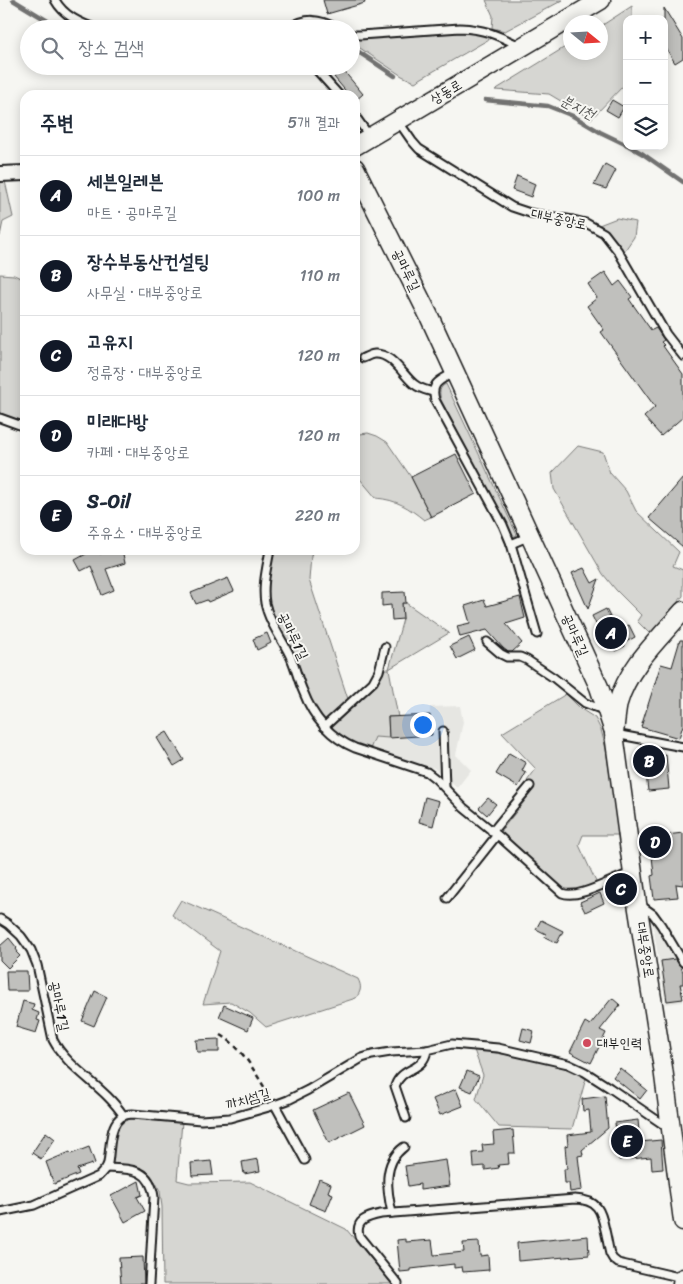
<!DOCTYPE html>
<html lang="ko">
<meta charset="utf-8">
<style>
:root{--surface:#fff;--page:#f2f2f3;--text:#1f2937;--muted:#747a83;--line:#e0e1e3;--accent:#111827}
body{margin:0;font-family:Sriracha,"Poor Story",sans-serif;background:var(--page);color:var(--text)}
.controls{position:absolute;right:15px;top:15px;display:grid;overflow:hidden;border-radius:10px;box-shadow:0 2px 12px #0003}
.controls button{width:45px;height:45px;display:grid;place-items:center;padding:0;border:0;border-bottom:1px solid var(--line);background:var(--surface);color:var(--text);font:25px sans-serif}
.compass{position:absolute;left:563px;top:15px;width:45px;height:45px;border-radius:50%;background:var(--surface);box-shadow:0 2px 12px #0003;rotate:108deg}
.you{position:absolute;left:422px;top:724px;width:18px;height:18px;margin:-12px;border:4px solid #fff;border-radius:50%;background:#1a73e8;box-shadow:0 0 0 8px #1a73e833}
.badge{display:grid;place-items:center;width:32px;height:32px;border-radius:50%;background:var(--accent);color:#fff;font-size:16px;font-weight:700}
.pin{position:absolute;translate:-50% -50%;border:2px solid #fff;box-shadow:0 1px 5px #0006}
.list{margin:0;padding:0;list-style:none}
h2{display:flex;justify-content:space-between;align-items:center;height:65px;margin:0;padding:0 20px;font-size:21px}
h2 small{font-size:16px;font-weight:400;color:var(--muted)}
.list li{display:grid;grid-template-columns:32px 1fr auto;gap:15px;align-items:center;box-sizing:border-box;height:80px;padding:0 20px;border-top:1px solid var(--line)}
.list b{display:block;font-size:19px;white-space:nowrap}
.list p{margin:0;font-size:16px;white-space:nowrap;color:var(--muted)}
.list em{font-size:16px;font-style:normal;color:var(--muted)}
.icon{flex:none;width:28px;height:28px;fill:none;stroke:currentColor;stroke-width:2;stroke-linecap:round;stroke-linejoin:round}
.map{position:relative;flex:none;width:683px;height:1284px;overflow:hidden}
.search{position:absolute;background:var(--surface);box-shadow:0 2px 12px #0003;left:20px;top:20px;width:340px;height:55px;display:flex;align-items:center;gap:12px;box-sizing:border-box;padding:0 18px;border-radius:28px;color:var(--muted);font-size:19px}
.panel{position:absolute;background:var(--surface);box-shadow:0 2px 12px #0003;left:20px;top:90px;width:340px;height:465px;border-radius:15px}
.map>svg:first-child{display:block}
.built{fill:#e6e6e2}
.green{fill:#d6d6d2;stroke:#797977}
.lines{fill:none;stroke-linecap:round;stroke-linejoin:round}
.stream{stroke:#727271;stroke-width:4.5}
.building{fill:#c0c0bd;stroke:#1c1c1c}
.service-casing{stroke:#1c1c1c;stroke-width:11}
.minor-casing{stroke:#1c1c1c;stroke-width:18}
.tertiary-casing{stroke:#1c1c1c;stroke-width:21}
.path{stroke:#1c1c1c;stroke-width:2.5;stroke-dasharray:5 4;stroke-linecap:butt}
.service{stroke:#f6f6f2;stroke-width:7}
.minor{stroke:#f6f6f2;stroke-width:14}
.tertiary{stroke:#f6f6f2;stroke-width:18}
.poi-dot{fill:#d1495b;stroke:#f6f6f2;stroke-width:2}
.labels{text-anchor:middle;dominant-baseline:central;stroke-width:4;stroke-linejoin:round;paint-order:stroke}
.street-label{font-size:14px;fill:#1c1c1c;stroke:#f6f6f2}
.poi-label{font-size:14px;fill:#1c1c1c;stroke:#f6f6f2;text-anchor:start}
.water-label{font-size:15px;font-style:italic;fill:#565654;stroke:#f6f6f2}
</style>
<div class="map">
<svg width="683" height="1284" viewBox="0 0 683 1284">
<rect width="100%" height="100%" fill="#f6f6f2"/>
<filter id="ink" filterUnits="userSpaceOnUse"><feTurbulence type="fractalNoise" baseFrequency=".02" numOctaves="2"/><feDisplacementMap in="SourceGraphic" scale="10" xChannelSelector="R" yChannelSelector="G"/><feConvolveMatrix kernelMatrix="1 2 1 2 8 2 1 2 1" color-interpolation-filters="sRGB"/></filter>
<g filter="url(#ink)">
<g class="built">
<polygon points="460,706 463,722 456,755 471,770 457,788 434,768 370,749 375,737 388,717 430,715 430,707"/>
<polygon points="652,920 654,921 659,926 683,969 683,1002 666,1004"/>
</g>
<g class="green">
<polygon points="486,0 563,0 505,31 492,28 493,16"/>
<polygon points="632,6 632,19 627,19 627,82 591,119 549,94 495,90 570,44 570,52 600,52 601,26"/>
<polygon points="466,30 491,36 491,38 415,82 402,76 351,42 351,39"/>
<polygon points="0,181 5,181 13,217 3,222 0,236"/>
<polygon points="617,218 636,222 634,237 623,253 613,238 599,225"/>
<polygon points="0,274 14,275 25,280 25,422 0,414"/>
<path d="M446,384L517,535L513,537L441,400C439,393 439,387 446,384Z"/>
<path d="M368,433L377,436L387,442L411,477L431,517L424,520C408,507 397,500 376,498L355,473V438L360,434Z"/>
<polygon points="578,446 603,452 610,473 626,491 636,511 679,552 673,566 683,570 683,596 650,634 637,621 641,615 616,590 603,574 554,489 552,473"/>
<polygon points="273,550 313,550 311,556 309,580 348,699 326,720 322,720 307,692 287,641 275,621 270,607 267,587"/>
<path d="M402,603H406L449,633L389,669L398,717H388L389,738L375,737L370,749C355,744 342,740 332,727L377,685L385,669H389L403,619Z"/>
<path d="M566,694L581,709L595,718L601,730L606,749L619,835H583L579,845L597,884C585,888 574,895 562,889L500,832L535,788L527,781L536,769L502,733Z"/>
<path d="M181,900L358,979C362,987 361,991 356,998L266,1027L250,1013L231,1002L203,1004L220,951L172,915Z"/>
<path d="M474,1050C495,1052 515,1056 535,1060C553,1064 570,1068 586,1078L572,1129L499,1127L476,1099L483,1075Z"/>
<polygon points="128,1117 182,1122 177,1180 189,1183 250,1182 346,1229 392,1284 163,1284 162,1207 160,1191 155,1181 148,1174 141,1169 129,1166 111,1165 117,1128 120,1122"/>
</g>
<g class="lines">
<g class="stream">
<polyline points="13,0 56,26 62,29"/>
<polyline points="351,47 395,76"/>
<polyline points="485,100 548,106 573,116 600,132 627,145"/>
<polyline points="629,146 643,154 683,182"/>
</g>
</g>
<g class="building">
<polygon points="323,0 364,0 365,3 327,14"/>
<polygon points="664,8 683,39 683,58 675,63 664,45"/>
<polygon points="343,70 363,94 355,101 355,95 349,95 334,77"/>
<polygon points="612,100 624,107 618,117 606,110"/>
<polygon points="605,164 616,170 606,189 594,185"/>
<polygon points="517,176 535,184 531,197 512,190"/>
<polygon points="605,272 614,286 620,281 632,297 629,299 651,330 652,330 656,328 664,340 661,342 664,345 663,346 683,374 683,417 661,436 644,417 655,407 601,332 604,330 587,306 597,298 588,284"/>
<polygon points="456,454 476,494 431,517 411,477"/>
<polygon points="683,478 683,547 649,518"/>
<polygon points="85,550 99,550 100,554 113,550 122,550 125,563 106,569 114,590 102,595 91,566 81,571 75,560 86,554"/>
<polygon points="584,568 592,583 599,579 588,609 572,573"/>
<polygon points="228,578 234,591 208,602 207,600 196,604 191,593"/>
<polygon points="405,592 406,603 402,603 403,619 392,620 391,605 382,606 382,593"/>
<polygon points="520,597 525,618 506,624 522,643 512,652 508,652 503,648 487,630 460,637 457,626 470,623 465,606 484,600 487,606"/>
<polygon points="606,609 617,631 629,625 635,637 624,643 625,646 615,651 613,646 608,648 592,616"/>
<polygon points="267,633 271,643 257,650 253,639"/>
<polygon points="469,637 475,650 457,659 450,646"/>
<polygon points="680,640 683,640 683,725 679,738 641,727 661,664 672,667"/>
<polygon points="430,715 432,735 389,738 388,717"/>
<polygon points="167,732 184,760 174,766 157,738"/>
<polygon points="509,753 526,763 522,771 526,773 518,787 496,774"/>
<polygon points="666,755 669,789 648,791 644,757"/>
<polygon points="425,797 439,801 433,826 419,822"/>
<polygon points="488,798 496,804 487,815 479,808"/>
<polygon points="683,833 683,885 676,884 678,897 654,899 651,876 654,875 650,837"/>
<polygon points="600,893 604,903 585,912 580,902"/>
<polygon points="541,920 563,931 557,943 545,937 546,934 536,929"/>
<polygon points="9,938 17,948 16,949 18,952 17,953 20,956 8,968 0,960 0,946"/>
<polygon points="675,959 681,967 683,972 683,984 680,984 683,999 667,1001 661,961"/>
<polygon points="6,971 27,971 28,991 7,991"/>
<polygon points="95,991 107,997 94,1026 82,1021"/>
<polygon points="612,998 620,1005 600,1030 606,1033 591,1063 570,1052 585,1022 590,1025"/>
<polygon points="23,1001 34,1004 32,1010 39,1013 37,1020 40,1021 36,1033 16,1027"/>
<polygon points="224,1005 253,1018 248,1030 219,1017"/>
<polygon points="523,1028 534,1031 531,1043 520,1040"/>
<polygon points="219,1039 219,1052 197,1052 196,1040"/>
<polygon points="620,1068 647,1090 640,1099 613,1077"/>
<polygon points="467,1071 479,1076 472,1092 460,1087"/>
<polygon points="456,1089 463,1106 440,1115 433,1099"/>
<polygon points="349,1093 365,1125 329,1143 313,1110"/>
<polygon points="605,1096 608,1128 582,1150 583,1155 578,1156 582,1190 570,1192 569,1183 565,1183 564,1169 567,1169 565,1146 568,1145 567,1135 591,1132 589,1110 583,1111 582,1099"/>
<polygon points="638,1120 640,1142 661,1140 663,1169 652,1170 651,1157 619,1160 615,1123"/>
<polygon points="513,1130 515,1153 508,1153 509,1164 498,1165 499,1168 485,1170 485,1166 474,1167 473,1153 483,1152 482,1145 494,1144 493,1132"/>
<polygon points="46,1132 55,1139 41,1159 32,1153"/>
<polygon points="89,1147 95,1163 77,1169 79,1174 54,1184 46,1162 70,1152 71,1154"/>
<polygon points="258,1159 260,1171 244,1174 242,1162"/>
<polygon points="446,1160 450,1186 420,1190 420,1184 408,1186 405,1166"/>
<polygon points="211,1161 213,1175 192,1176 191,1163"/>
<polygon points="319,1179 331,1184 328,1192 333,1194 326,1211 309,1204"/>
<polygon points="139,1181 142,1195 137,1197 145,1211 125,1222 111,1196"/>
<polygon points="588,1236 589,1255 518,1261 517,1243"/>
<polygon points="406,1239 406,1242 432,1240 434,1255 464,1252 463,1243 479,1242 480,1256 488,1255 489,1270 463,1272 462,1267 454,1268 454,1264 411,1269 411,1271 400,1272 397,1240"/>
<polygon points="143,1257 144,1284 121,1284 119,1258"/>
</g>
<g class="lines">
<defs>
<g id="service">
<path d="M55,0C64,16 80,23 97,29"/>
<path d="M287,29C306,17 319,18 338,29"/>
<path d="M351,35H360L460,28C485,29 497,35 520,46"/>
<polyline points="313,66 339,95"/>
<polyline points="355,116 370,137"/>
<polyline points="398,121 412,141 419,149 512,207 530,213 573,220 586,223 604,233 618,251 666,334 683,356"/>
<path d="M363,358C366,357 371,354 374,354C391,352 403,375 414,384C420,389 426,390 433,392"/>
<path d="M455,372C441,380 430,382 435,400L503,525L511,544L537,634"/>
<polyline points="0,418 25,427"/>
<polyline points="511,544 530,536"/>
<path d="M270,550C267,567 262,585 265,603C269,623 283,640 291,658C296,669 298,680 303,691C313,717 329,737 355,748L427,772L436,779L464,808L501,838L562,893C579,900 613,878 632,873"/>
<polyline points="487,642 501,654 507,657 520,657 527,660 554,678 585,703 598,708 606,707"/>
<polyline points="324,727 373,682 379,671 385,647"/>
<polyline points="443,731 445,787"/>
<polyline points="615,734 683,747"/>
<polyline points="492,832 530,786"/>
<polyline points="447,898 497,835"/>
<polyline points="639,904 653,914 661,925 683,962"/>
<path d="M0,919L8,924L21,936L31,950L37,965L53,1040C68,1069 104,1086 123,1115"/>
<polyline points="275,1105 305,1160"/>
<path d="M406,1118L395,1086C402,1066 424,1072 427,1050"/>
<path d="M106,1168C130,1169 150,1167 154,1197L149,1284"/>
<path d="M0,1212L34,1205L99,1176L106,1168L108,1163C111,1146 108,1114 132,1114L201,1120L230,1118L269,1107L288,1100L308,1090L362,1058L372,1055L391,1052L427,1050L452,1044L498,1048L568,1064L585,1072L610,1088L667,1127"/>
<path d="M392,1213C387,1191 382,1163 404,1147"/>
<path d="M398,1284L359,1236C355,1220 367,1217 381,1214L575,1199C598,1200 601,1210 605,1230C607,1238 608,1246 610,1254L613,1259L618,1263L683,1278"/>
</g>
<polyline id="minor" points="0,174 25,173"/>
<g id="tertiary">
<polyline points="355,146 601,0"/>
<polyline points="355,168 429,316 494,457 599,687 613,729"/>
<path d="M683,611C659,639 628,667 618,703C616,713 615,724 614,734L637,903L663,1068L683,1221"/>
<polyline points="682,1284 683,1278"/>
</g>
</defs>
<use href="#service" class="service-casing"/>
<use href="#minor" class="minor-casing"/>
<use href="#tertiary" class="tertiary-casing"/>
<path class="path" d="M221,1035C243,1048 256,1074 269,1095"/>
<use href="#service" class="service"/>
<use href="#minor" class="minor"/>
<use href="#tertiary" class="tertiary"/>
</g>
</g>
<circle class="poi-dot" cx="587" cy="1043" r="5"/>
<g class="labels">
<g class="street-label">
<text transform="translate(446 92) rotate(-31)">상동로</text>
<text transform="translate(559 219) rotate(12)">대부중앙로</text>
<text transform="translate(406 270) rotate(64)">공마루길</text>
<text transform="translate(575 635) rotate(66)">공마루길</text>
<text transform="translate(293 636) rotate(64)">공마루1길</text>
<text transform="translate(645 950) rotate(81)">대부중앙로</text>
<text transform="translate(59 1006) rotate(78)">공마루1길</text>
<text transform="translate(248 1099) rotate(-16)">까치섬길</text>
</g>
<g class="poi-label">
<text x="597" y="1043">대부인력</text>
</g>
<g class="water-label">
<text transform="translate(578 107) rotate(27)">분지천</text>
</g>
</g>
</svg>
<div class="controls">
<button>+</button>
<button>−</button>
<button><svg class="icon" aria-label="layers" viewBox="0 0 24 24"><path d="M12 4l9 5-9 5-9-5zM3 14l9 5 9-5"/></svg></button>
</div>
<svg class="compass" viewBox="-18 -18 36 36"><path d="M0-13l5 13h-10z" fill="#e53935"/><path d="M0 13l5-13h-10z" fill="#747a83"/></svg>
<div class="you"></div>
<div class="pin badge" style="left:611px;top:633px">A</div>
<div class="pin badge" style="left:649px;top:761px">B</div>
<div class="pin badge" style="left:621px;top:889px">C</div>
<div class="pin badge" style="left:655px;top:842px">D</div>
<div class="pin badge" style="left:627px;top:1141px">E</div>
<div class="search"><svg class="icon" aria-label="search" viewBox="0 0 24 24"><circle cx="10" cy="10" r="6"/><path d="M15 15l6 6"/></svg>장소 검색</div>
<section class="panel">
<h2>주변<small>5개 결과</small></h2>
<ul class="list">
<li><span class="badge">A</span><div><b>세븐일레븐</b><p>마트 · 공마루길</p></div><em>100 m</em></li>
<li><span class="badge">B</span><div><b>장수부동산컨설팅</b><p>사무실 · 대부중앙로</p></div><em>110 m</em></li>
<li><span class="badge">C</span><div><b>고유지</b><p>정류장 · 대부중앙로</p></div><em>120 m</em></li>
<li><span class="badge">D</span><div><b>미래다방</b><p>카페 · 대부중앙로</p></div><em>120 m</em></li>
<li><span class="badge">E</span><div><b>S-Oil</b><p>주유소 · 대부중앙로</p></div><em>220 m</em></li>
</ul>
</section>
</div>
